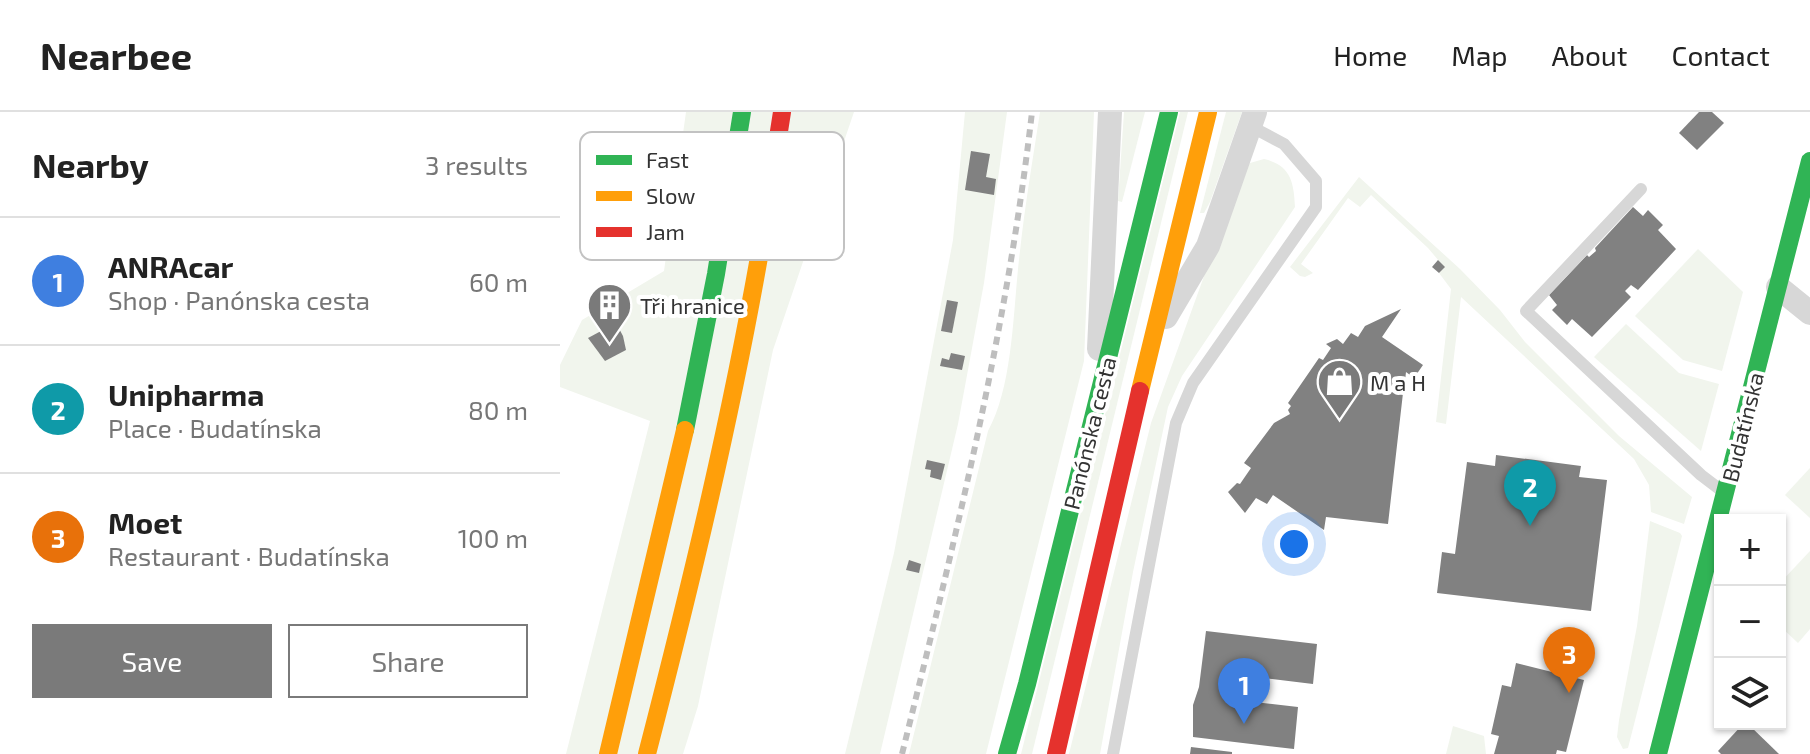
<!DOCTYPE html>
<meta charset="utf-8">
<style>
:root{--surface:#fff;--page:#f6f6f6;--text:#222;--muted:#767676;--line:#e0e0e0;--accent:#7a7a7a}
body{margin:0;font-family:"Exo 2",sans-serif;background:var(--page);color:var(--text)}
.controls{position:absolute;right:24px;bottom:24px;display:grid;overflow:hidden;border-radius:0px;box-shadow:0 2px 6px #0004}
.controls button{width:72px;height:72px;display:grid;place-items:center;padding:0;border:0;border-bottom:2px solid var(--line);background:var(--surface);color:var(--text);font:40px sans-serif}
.you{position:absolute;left:734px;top:432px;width:28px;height:28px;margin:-20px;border:6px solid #fff;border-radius:50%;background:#1a73e8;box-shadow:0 0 0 12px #1a73e833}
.badge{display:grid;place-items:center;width:52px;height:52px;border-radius:50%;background:var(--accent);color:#fff;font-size:26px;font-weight:700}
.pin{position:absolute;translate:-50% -66px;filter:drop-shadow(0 2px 4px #0008)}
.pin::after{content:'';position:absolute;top:42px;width:28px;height:24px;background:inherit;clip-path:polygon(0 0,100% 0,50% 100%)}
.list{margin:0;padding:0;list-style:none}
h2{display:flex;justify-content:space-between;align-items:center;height:104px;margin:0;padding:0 32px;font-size:34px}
h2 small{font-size:26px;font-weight:400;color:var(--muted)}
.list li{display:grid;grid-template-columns:52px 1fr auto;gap:24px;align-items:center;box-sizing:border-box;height:128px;padding:0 32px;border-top:2px solid var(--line)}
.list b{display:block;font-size:30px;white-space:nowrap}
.list p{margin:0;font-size:26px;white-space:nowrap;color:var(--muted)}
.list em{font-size:26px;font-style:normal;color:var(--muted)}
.actions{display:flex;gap:16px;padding:24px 32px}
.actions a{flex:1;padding:18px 0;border:2px solid var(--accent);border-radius:0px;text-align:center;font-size:28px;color:var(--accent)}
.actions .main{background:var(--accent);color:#fff}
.icon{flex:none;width:44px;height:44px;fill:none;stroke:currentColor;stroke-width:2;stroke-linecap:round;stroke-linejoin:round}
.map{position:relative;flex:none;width:1250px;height:642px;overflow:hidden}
header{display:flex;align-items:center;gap:48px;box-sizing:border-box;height:112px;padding:0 40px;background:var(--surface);border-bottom:2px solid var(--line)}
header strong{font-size:38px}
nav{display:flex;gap:44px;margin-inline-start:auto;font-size:28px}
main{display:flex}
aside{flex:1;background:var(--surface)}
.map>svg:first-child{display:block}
.green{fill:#f1f5ed}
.building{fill:#818181}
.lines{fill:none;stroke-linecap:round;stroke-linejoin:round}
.lane{stroke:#d7d7d7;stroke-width:12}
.street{stroke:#d7d7d7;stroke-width:24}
.fast{stroke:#30b455;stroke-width:18}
.slow{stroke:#ff9f0a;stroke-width:18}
.jam{stroke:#e5322d;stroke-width:18}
.rail{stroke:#bebebe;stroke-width:6;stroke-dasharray:8 6;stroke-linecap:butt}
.labels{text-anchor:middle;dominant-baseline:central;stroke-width:8;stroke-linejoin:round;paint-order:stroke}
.poi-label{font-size:22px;fill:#333;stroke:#fff;text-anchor:start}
.street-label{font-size:22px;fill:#333;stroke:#fff}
.key{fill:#fff;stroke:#c2c2c2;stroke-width:2}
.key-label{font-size:22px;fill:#333}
</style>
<header>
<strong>Nearbee</strong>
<nav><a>Home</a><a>Map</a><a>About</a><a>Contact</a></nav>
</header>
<main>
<aside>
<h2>Nearby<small>3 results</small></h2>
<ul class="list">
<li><span class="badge" style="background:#3f7fe0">1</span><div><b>ANRAcar</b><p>Shop · Panónska cesta</p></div><em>60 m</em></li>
<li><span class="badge" style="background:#0f9aa8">2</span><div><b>Unipharma</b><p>Place · Budatínska</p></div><em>80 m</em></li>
<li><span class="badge" style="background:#e8710a">3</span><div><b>Moet</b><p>Restaurant · Budatínska</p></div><em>100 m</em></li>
</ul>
<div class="actions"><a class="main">Save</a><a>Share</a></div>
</aside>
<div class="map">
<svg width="1250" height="642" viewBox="0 0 1250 642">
<rect width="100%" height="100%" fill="#fff"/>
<g class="green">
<polygon points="126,0 294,0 213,238 138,594 123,642 6,642 90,309 0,275 0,253 22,208 104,159"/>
<polygon points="405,0 447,0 424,171 398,312 320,642 285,642 334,441 393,128"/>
<path d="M480,0H534L524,249L426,642H349L428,319C454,272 453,193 460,139C465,93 473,46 480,0Z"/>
<polygon points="564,0 585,0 562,90 558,89"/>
<polygon points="620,0 628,0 472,642 461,642"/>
<polygon points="666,0 682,0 650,90 644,101 640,101"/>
<path d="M704,47C730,53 734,69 735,95L622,264L608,295L573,460L540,642H509L591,311L682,59L690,51Z"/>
<polygon points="799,65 900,157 940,198 965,230 1059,324 1132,385 1124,412 1091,400 1089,373 1074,347 901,185 886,312 876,310 891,177 879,161 884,155 868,136 811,83 800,95 788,86 741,152 753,161 745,165 740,164 730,155"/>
<polygon points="1138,137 1183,180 1162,259 1123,248 1075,204"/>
<polygon points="1066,212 1119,261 1159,272 1141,339 1034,245"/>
<polygon points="1250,356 1250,406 1225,383"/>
<polygon points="1090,409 1120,421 1122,424 1068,636 1063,637 1057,625 1059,608 1077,514"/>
<polygon points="1250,439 1250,517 1238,531 1220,514 1220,471"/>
<polygon points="893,614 924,624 926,642 886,642"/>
</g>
<g class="building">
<polygon points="1139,0 1152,0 1164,11 1137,38 1119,21"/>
<polygon points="411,39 430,42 426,65 436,67 434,83 405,78"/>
<polygon points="1073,95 1083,104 1088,98 1103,113 1098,118 1116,137 1078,178 1071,173 1065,179 1071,185 1032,225 1012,207 1007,213 992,198 997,193 989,183 1027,143 1029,145 1036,139 1035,136"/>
<polygon points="878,148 885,155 879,161 872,155"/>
<polygon points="387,188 398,190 392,221 381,219"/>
<polygon points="841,197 822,225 863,253 854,266 846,260 845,269 840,268 839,275 831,274 830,280 843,281 828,412 766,405 764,418 713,383 707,392 696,386 685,401 668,380 677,371 680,372 691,356 684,351 714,311 730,302 728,298 731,294 728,291 759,246 763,248 771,236 766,232 777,227 783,232 791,221 798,225 805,214"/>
<polygon points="56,211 63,224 66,238 45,249 28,226"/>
<polygon points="391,241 405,244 402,258 380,254 382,246 389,248"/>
<polygon points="936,343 1021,354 1019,365 1047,368 1031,499 877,481 882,440 895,442 907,350 935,354"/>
<polygon points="367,348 385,352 381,368 370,365 371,358 365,357"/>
<polygon points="349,448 361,452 359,461 346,458"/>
<polygon points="646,519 757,532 753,572 686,564 685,589 738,595 734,637 633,625 633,593 639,575"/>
<polygon points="956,551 1024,568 1006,640 997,638 996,642 934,642 939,624 931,622 942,573 951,575"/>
<polygon points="1183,612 1188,612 1219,642 1161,642 1158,639"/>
<polygon points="631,635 672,640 672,642 630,642"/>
</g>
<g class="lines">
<g class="lane">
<polyline points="1081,77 966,199 1141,363 1162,379"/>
<polyline points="553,642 616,311 633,271 756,95 756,69 724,32 690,14"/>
</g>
<g class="street">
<polyline points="1218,175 1250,201"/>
<polyline points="606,205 648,134 695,0"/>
<polyline points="539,237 550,0"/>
</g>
<g class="fast">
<polyline points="125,318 156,162 182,0"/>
<polyline points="447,642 467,572 609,0"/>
<polyline points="1098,642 1250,49"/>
</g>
<g class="slow">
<polyline points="580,279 648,0"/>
<polyline points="48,642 125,318"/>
<path d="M87,642C131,472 172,302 202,128"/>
</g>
<g class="jam">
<polyline points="202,128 222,0"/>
<polyline points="496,642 580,279"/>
</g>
<path class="rail" d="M342,642C395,429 447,218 472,0"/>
</g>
<defs>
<symbol id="building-pin" viewBox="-11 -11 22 30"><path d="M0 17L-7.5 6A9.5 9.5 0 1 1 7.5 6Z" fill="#7a7a7a" stroke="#fff"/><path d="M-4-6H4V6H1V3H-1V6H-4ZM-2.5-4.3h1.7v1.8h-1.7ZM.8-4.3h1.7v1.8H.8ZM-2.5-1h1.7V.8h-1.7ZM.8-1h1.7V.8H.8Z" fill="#fff"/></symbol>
<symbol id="shop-pin" viewBox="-11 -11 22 30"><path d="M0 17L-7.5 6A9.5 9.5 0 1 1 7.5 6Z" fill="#7a7a7a" stroke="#fff"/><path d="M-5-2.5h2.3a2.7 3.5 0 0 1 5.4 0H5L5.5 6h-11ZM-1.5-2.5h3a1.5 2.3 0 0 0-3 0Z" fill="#fff"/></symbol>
</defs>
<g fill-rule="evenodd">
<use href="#building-pin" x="24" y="168" width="51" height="69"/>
<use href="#shop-pin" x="754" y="244" width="51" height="69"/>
</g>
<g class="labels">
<g class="poi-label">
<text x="80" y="193">Tři hranice</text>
<text x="810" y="270">M a H</text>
</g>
<g class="street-label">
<text transform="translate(1182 315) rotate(-76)">Budatínska</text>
<text transform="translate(529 321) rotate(-76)">Panónska cesta</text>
</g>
</g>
<rect x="20" y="20" width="264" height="128" rx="12" class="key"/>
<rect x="36" y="43" width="36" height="10" fill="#30b455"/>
<rect x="36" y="79" width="36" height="10" fill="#ff9f0a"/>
<rect x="36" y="115" width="36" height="10" fill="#e5322d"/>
<g class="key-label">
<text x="86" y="56">Fast</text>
<text x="86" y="92">Slow</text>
<text x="86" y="128">Jam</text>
</g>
</svg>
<div class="controls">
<button>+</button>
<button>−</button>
<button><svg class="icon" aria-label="layers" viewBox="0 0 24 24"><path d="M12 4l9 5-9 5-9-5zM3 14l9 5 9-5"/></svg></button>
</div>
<div class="you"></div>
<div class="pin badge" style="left:684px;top:612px;background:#3f7fe0">1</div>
<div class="pin badge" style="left:970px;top:414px;background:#0f9aa8">2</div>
<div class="pin badge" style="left:1009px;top:581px;background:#e8710a">3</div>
</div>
</main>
